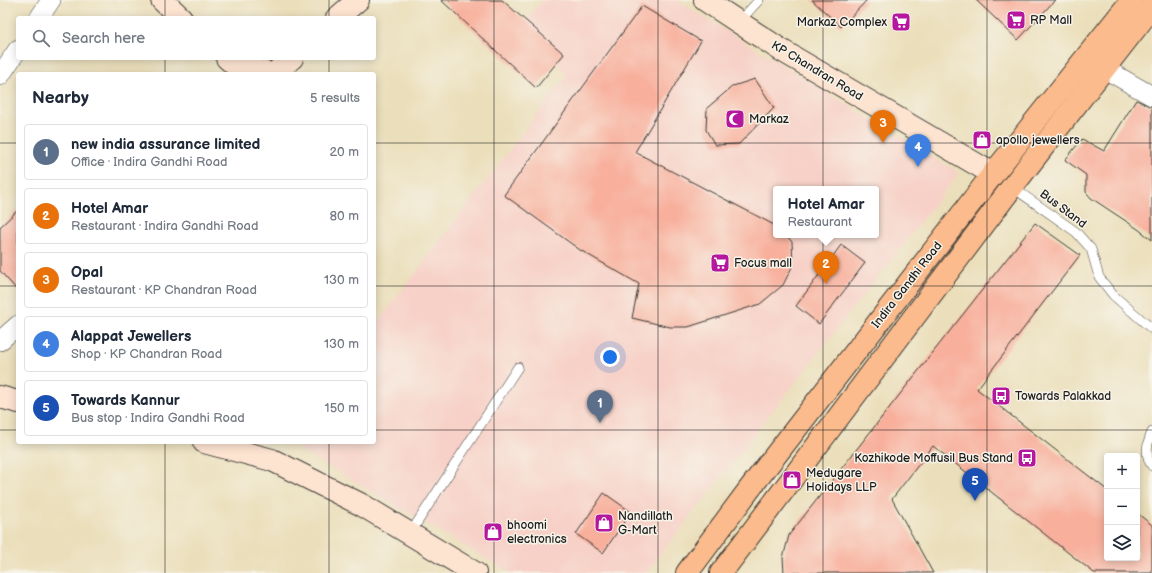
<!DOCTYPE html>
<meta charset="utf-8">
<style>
:root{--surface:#fff;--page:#f6f6f7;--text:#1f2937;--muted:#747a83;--line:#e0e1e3;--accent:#ea580c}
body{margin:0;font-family:"Balsamiq Sans",sans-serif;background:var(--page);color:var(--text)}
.controls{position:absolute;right:12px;bottom:12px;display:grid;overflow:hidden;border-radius:4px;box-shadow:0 2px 10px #0003}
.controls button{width:36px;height:36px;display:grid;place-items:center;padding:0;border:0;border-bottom:1px solid var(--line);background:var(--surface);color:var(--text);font:20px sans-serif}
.you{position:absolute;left:610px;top:357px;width:14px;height:14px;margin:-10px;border:3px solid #fff;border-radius:50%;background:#1a73e8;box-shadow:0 0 0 6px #1a73e833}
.badge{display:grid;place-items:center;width:26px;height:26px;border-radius:50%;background:var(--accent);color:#fff;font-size:13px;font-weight:700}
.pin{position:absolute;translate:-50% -33px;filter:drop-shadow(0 1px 2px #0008)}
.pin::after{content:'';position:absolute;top:21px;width:14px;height:12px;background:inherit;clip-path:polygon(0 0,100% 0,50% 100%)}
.popup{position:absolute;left:773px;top:186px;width:106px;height:52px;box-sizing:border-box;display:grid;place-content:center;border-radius:4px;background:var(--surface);filter:drop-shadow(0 1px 3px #0005);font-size:13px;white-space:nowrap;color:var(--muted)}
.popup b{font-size:15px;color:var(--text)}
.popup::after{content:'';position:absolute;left:50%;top:100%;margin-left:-8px;border:8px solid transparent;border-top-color:var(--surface)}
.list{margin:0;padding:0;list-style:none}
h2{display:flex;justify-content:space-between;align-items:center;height:52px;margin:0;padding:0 16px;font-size:17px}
h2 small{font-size:13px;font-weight:400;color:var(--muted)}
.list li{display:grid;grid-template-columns:26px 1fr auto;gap:12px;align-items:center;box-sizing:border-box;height:56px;margin:0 8px 8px;padding:0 8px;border:1px solid var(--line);border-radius:4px}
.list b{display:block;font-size:15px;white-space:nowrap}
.list p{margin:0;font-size:13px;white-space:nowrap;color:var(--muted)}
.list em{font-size:13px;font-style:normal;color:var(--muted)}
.icon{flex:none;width:22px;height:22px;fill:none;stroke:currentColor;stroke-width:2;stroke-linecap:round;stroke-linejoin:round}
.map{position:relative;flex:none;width:1152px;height:573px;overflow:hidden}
.search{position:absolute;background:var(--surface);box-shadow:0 2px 10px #0003;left:16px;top:16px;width:360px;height:44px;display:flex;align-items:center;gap:10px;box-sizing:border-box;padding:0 14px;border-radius:4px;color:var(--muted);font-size:15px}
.panel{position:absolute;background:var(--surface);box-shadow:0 2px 10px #0003;left:16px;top:72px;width:360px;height:372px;border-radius:4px}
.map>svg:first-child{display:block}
.built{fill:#f7d1c7;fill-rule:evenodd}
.building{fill:#f8b09d}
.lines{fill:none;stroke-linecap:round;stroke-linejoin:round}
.lane-casing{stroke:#3b3934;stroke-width:10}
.street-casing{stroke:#3b3934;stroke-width:20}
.secondary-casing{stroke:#3b3934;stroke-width:24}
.primary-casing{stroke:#3b3934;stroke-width:24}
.lane{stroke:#fff;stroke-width:9}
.street{stroke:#fff;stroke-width:19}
.secondary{stroke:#fde4d1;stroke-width:22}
.primary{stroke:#fbbb8c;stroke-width:22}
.grid{fill:none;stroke:#1c1c1c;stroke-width:1;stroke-opacity:0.55}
.labels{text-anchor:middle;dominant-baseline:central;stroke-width:3;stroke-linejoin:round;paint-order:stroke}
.poi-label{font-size:12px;fill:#1c1c1c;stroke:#f7f3e8;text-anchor:start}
.street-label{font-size:12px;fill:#1c1c1c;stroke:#f7f3e8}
</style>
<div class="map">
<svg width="1152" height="573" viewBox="0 0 1152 573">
<rect width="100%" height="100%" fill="#f7f3e8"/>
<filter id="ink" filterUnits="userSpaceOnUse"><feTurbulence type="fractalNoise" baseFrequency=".025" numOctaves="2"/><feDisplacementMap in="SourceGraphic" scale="8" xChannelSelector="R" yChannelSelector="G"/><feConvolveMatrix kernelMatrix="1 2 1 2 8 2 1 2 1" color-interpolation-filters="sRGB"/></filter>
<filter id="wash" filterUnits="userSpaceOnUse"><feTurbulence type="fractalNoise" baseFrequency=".012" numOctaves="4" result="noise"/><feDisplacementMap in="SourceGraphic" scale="16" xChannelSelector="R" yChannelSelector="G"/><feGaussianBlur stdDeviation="0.9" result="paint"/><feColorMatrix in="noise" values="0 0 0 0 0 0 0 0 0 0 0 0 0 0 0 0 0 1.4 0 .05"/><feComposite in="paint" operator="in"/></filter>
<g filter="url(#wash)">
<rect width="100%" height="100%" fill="#ebdfbb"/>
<path class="built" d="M542,0H676L959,173L646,573H511L287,442H374V327L567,75L524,24ZM776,189H876V235H776Z"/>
<g id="blocks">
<g class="building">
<polygon points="441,0 502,0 564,54 536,88"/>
<polygon points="812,0 867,0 841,27"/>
<polygon points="976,0 1055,0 1018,40"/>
<polygon points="642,6 701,41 635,152 776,226 776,235 786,235 792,242 793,265 783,285 760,304 688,327 670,327 632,318 639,284 580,250 504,195"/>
<polygon points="755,79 774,108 739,144 715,145 706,130 707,108 733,86"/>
<polygon points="1136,100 1152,107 1152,240 1138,229 1091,198 1086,192 1086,175 1065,160 1082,139 1104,151"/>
<polygon points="18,210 18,291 0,271 0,227"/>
<polygon points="1035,223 1080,255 977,389 1107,490 1107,558 1137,558 1137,513 1152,525 1152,573 1094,573 933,446 892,499 933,573 784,573 783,558 789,535"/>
<polygon points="841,245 865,263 819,324 796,306"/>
<polygon points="604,493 631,512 603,553 576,534"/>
</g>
</g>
</g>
<g filter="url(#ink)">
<use href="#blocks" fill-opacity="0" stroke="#3b3934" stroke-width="1"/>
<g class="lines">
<defs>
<g id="lane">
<polyline points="739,22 759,0"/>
<polyline points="1012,187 1076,232 1091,249 1099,277 1113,295 1152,329"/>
<path d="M1152,432C1147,443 1144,455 1152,466"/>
<polyline points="411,532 518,367"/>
</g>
<g id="street">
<polyline points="39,18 51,0"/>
<polyline points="1105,69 1152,96"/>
<polyline points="0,76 18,49"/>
<polyline points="0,341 18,325"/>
</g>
<g id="secondary">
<polyline points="162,0 181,18"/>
<polyline points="705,0 781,50 993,174"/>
<polyline points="337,18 358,0"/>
<polyline points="227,58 235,65 271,74"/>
<polyline points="274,74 292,58"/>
<polyline points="0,397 18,402"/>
<polyline points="204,442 272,460 362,505 475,573"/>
</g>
<g id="primary">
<polyline points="687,573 751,487 993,174 1132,0"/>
<polyline points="721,573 1012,187 1152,7"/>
</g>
</defs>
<use href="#lane" class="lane-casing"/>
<use href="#street" class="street-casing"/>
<use href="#secondary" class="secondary-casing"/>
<use href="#primary" class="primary-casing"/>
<use href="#lane" class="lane"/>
<use href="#street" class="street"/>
<use href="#secondary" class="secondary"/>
<use href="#primary" class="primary"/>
</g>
</g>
<path class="grid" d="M165,0V18M329,0V18M494,0V573M658,0V573M823,0V573M987,0V573M165,58V74M329,58V74M0,143H18M374,143H1152M0,286H18M374,286H1152M0,430H18M374,430H1152M165,442V573M329,442V573"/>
<defs>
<symbol id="supermarket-square" viewBox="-11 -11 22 22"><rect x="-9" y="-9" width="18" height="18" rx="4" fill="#b5179e" stroke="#f7f3e8"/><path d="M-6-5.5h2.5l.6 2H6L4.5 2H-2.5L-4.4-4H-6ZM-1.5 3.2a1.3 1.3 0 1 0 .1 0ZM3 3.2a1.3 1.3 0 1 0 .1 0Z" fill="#fff"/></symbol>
<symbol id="mosque-square" viewBox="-11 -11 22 22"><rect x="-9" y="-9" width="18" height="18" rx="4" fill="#b5179e" stroke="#f7f3e8"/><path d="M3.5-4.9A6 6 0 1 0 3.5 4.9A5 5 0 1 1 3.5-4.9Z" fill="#fff"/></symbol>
<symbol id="shop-square" viewBox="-11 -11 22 22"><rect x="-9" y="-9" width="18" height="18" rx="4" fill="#b5179e" stroke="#f7f3e8"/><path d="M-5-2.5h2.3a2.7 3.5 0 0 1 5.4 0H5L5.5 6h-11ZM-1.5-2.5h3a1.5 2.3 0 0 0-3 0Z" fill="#fff"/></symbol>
<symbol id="bus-square" viewBox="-11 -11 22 22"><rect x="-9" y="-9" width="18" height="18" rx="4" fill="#b5179e" stroke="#f7f3e8"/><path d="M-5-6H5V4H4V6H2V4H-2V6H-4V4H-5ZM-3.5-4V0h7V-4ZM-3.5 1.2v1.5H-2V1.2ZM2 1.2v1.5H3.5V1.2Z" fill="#fff"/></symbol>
</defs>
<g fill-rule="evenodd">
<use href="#supermarket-square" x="1005" y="9" width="22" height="22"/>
<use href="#supermarket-square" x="890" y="11" width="22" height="22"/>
<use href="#mosque-square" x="724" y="108" width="22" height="22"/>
<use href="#shop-square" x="971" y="129" width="22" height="22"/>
<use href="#supermarket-square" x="709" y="252" width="22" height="22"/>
<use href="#bus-square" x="990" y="385" width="22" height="22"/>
<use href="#bus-square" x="1016" y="447" width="22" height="22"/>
<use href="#shop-square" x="781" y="469" width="22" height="22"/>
<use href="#shop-square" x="593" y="512" width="22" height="22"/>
<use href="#shop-square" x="482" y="521" width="22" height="22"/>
</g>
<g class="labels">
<g class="poi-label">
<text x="1030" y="20">RP Mall</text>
<text x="887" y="22" text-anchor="end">Markaz Complex</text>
<text x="749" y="119">Markaz</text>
<text x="996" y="140">apollo jewellers</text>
<text x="734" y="263">Focus mall</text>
<text x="1015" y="396">Towards Palakkad</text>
<text x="1013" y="458" text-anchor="end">Kozhikode Moffusil Bus Stand</text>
<text x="806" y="473">Medugare<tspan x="806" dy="14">Holidays LLP</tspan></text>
<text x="618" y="516">Nandillath<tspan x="618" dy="14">G-Mart</tspan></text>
<text x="507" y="525">bhoomi<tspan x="507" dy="14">electronics</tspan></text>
</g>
<g class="street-label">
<text transform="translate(817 71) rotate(31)">KP Chandran Road</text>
<text transform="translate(1063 209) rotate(37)">Bus Stand</text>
<text transform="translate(907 285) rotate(-52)">Indira Gandhi Road</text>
</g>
</g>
</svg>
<div class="controls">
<button>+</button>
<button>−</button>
<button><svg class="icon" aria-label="layers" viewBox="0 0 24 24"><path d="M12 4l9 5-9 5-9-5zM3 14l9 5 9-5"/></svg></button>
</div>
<div class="you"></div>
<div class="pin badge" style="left:600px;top:423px;background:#5c6f8a">1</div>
<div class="pin badge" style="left:826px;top:284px;background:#e8710a">2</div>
<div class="popup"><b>Hotel Amar</b>Restaurant</div>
<div class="pin badge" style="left:883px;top:143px;background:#e8710a">3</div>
<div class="pin badge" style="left:918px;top:167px;background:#3f7fe0">4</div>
<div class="pin badge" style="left:975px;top:501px;background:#1a4fb4">5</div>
<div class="search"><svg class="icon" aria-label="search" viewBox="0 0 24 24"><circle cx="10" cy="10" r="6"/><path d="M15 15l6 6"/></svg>Search here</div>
<section class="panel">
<h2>Nearby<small>5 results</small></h2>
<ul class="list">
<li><span class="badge" style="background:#5c6f8a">1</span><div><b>new india assurance limited</b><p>Office · Indira Gandhi Road</p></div><em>20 m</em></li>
<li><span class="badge" style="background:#e8710a">2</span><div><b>Hotel Amar</b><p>Restaurant · Indira Gandhi Road</p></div><em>80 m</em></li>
<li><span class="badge" style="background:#e8710a">3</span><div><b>Opal</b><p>Restaurant · KP Chandran Road</p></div><em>130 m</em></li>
<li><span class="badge" style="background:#3f7fe0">4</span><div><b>Alappat Jewellers</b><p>Shop · KP Chandran Road</p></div><em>130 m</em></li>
<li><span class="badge" style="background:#1a4fb4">5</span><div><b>Towards Kannur</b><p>Bus stop · Indira Gandhi Road</p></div><em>150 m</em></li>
</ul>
</section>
</div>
